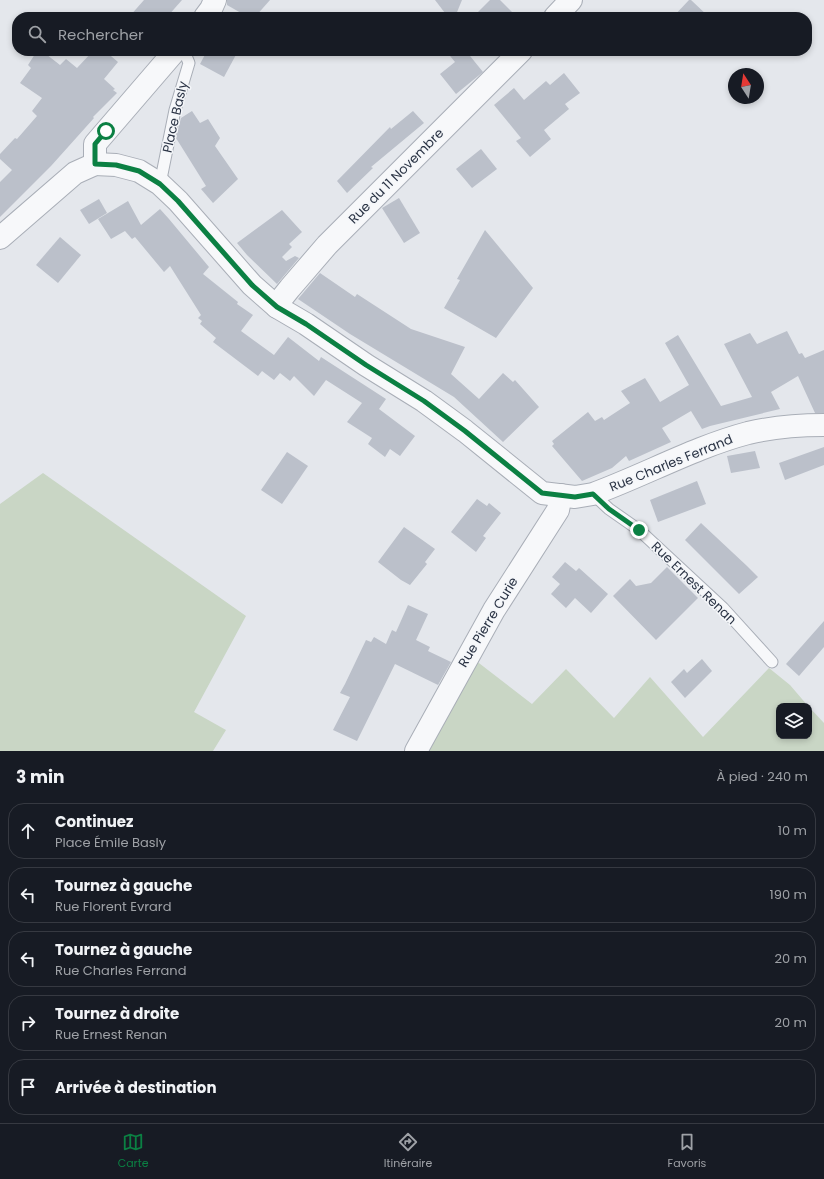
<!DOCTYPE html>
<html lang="fr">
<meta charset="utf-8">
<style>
:root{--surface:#171b24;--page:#242831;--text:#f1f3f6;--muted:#9ea1a6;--line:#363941;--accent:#0b8043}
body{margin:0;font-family:Poppins,sans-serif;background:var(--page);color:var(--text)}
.controls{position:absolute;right:12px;bottom:12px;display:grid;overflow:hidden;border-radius:8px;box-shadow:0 2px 6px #0003}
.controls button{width:36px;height:36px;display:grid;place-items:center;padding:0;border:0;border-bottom:1px solid var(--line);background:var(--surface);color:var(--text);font:20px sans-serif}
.compass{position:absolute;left:728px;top:68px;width:36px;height:36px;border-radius:50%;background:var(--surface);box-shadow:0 2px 6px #0003;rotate:348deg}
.stop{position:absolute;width:12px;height:12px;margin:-9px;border:3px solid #0b8043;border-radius:50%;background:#fff}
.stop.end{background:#0b8043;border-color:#fff;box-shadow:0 1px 4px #0008}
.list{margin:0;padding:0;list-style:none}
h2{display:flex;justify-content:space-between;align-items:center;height:52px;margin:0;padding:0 16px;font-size:17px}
h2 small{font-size:13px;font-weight:400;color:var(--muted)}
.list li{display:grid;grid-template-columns:26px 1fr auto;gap:12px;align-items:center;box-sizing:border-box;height:56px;margin:0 8px 8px;padding:0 8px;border:1px solid var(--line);border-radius:16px}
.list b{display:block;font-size:15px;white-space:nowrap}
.list p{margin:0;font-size:13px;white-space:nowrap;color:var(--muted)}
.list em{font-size:13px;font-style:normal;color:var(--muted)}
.icon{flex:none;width:22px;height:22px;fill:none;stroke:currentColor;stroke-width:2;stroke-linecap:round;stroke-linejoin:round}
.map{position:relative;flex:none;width:824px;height:751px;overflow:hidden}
.search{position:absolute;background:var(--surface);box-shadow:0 2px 6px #0003;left:12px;right:12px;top:12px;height:44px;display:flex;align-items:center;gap:10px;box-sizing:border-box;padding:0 14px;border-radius:16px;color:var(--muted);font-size:15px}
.sheet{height:372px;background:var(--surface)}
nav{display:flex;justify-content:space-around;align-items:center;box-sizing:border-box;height:56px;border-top:1px solid var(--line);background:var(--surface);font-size:11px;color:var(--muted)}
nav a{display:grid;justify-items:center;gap:2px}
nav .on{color:var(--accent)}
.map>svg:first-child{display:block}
.green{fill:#c9d6c5}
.building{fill:#bbc0ca}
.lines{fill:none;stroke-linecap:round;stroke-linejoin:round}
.service-casing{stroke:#a9aeb7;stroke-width:13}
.minor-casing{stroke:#a9aeb7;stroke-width:24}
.tertiary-casing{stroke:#a9aeb7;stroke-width:24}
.service{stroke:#f7f8fa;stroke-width:11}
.minor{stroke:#f7f8fa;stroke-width:22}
.tertiary{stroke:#f7f8fa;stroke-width:22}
.route{stroke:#0b8043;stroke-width:5}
.labels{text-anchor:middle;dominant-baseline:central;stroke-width:3;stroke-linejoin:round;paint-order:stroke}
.street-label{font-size:13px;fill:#2b3445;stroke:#f4f6f9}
</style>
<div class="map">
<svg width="824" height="751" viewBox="0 0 824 751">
<rect width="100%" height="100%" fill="#e4e7ec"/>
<g class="green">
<polygon points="43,473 246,616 194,712 226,730 213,751 0,751 0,504"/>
<polygon points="475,660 532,704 566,669 614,718 650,677 703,737 769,668 790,685 808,706 779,706 779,736 809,736 809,707 824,723 824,751 428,751"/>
</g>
<g class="building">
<polygon points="144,0 182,0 167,17 129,17"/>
<polygon points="227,0 270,0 255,17 248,17 227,5"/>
<polygon points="435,0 462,0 455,17 448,17"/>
<polygon points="490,0 500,0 517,17 473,17"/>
<polygon points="689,0 691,0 709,17 673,17"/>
<polygon points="37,51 42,51 60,65 66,59 77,68 93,51 105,51 118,62 104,79 115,89 113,90 117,93 93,117 94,118 51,166 0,217 0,182 12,170 0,159 0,154 15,138 17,139 37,116 32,111 42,98 20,83 31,68 28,65"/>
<polygon points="207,51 238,51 224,77 200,64"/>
<polygon points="446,51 466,51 483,72 456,94 440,74 455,62"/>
<polygon points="564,73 580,93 565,104 569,109 544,130 551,139 530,157 516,141 521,138 494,105 514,88 524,100 546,81 550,85"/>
<polygon points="192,111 200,123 208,119 220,138 215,146 238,179 213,203 201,189 206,186 176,138 181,118"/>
<polygon points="413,111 424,123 371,167 373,168 347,193 337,181 390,127 391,129"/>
<polygon points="481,149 497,169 472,188 456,169"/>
<polygon points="399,198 420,233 404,243 382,208"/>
<polygon points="99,199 107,213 89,224 80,210"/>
<polygon points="128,201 141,225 160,209 169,219 209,267 203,274 238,302 237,304 253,315 241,331 274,355 288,337 319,361 321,357 386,399 379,409 415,436 400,456 390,449 385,457 368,444 372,438 347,422 362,403 326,380 314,396 294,376 290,381 280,373 274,380 262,371 258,376 213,342 216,338 200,324 202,321 198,318 201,315 170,266 164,272 135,237 132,239 125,231 111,239 98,219"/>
<polygon points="282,210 302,232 289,244 292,247 282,257 286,261 295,256 299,258 277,284 247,255 237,243"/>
<polygon points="485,230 533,288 496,338 444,308 460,280 457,279"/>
<polygon points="60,237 81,255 58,283 36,265"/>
<polygon points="320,273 355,297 357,294 411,329 465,347 451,374 479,399 503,373 513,382 515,380 539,407 503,442 454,397 350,334 298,299"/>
<polygon points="787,331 799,354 802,353 805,358 824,350 824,413 815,413 798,376 771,392 780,409 710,426 702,429 691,411 662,428 671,442 629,461 626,456 612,468 582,481 552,446 554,444 552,441 588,412 595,421 602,417 604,420 630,403 621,391 645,378 660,402 689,385 665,343 678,335 721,406 752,397 724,344 750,333 757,344"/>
<polygon points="824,447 824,465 785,480 779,463"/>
<polygon points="755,451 760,468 731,473 727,456"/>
<polygon points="287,452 308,466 282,504 261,490"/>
<polygon points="697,481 706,504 658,522 650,500"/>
<polygon points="477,499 487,506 489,503 501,513 483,536 486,538 476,552 451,532"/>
<polygon points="701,523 747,566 758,577 739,594 685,540"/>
<polygon points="404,527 435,549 425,562 427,564 410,585 401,580 378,562"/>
<polygon points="565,562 576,571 579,568 608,594 591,613 575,598 566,608 551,594 560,584 552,577"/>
<polygon points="667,567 698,598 656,640 613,596 630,579 636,586 651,583"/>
<polygon points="408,605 428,614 416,640 430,647 428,651 451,662 438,685 395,664 357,741 333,730 350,697 340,693 345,684 366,640 371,642 374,637 386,644 392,630 396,632"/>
<polygon points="824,621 824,647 799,676 786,664"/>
<polygon points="702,659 712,671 685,698 671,682 684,669 687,673"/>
</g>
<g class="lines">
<defs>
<g id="service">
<polyline points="160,184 175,110 189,63 184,51"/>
<polyline points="593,494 609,509 639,530 723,608 772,662"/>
</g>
<g id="minor">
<polyline points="555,17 571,0"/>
<polyline points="277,307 282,298 290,288 327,245 521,51"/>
<polyline points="416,751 494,610 558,510 561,495"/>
</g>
<g id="tertiary">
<polyline points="205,17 211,9 215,0"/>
<path d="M95,164L116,165L139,171L160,184L178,201L252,285L277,307L306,324L366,365L424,401L465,431L542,493L575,497L593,494C645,475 695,447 748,433C773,427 799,425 824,425"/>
<polyline points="95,164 95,144 175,51"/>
<polyline points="0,238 75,173 95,164"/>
</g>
</defs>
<use href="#service" class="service-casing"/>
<use href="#minor" class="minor-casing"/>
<use href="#tertiary" class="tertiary-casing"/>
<use href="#service" class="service"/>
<use href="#minor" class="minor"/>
<use href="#tertiary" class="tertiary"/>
</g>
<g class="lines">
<polyline class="route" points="106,131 95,144 95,164 116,165 139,171 160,184 178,201 252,285 277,307 306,324 366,365 424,401 465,431 542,493 575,497 593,494 609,509 639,530"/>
</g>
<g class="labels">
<g class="street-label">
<text transform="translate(175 117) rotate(-77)">Place Basly</text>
<text transform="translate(396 176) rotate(-45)">Rue du 11 Novembre</text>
<text transform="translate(671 463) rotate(-22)">Rue Charles Ferrand</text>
<text transform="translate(694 583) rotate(44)">Rue Ernest Renan</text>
<text transform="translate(488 622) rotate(-59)">Rue Pierre Curie</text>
</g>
</g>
</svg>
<div class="controls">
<button><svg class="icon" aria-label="layers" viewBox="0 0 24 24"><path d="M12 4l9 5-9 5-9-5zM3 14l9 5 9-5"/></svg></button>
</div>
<svg class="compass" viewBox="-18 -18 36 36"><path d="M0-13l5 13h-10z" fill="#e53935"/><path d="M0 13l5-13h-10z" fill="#9ea1a6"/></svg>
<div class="stop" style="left:106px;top:131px"></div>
<div class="stop end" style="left:639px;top:530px"></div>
<div class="search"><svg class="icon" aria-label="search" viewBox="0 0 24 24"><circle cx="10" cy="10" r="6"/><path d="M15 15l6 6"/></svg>Rechercher</div>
</div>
<section class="sheet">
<h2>3 min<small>À pied · 240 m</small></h2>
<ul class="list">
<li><svg class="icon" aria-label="ahead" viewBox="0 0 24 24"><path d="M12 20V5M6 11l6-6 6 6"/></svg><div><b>Continuez</b><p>Place Émile Basly</p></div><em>10 m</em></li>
<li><svg class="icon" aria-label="left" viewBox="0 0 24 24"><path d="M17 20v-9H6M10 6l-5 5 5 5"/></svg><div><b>Tournez à gauche</b><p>Rue Florent Evrard</p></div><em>190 m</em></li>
<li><svg class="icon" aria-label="left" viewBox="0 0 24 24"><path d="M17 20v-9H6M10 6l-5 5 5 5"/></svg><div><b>Tournez à gauche</b><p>Rue Charles Ferrand</p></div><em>20 m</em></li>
<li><svg class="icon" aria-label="right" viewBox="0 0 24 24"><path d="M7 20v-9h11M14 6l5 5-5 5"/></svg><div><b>Tournez à droite</b><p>Rue Ernest Renan</p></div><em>20 m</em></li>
<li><svg class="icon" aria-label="arrive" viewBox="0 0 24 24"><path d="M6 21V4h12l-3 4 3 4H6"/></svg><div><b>Arrivée à destination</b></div></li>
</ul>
</section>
<nav>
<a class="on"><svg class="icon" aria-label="map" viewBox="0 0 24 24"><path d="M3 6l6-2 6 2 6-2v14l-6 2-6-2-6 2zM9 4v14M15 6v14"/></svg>Carte</a>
<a><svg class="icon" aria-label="directions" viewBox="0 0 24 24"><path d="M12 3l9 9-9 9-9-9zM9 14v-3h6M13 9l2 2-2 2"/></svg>Itinéraire</a>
<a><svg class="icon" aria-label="saved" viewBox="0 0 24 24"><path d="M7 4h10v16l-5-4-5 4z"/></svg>Favoris</a>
</nav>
